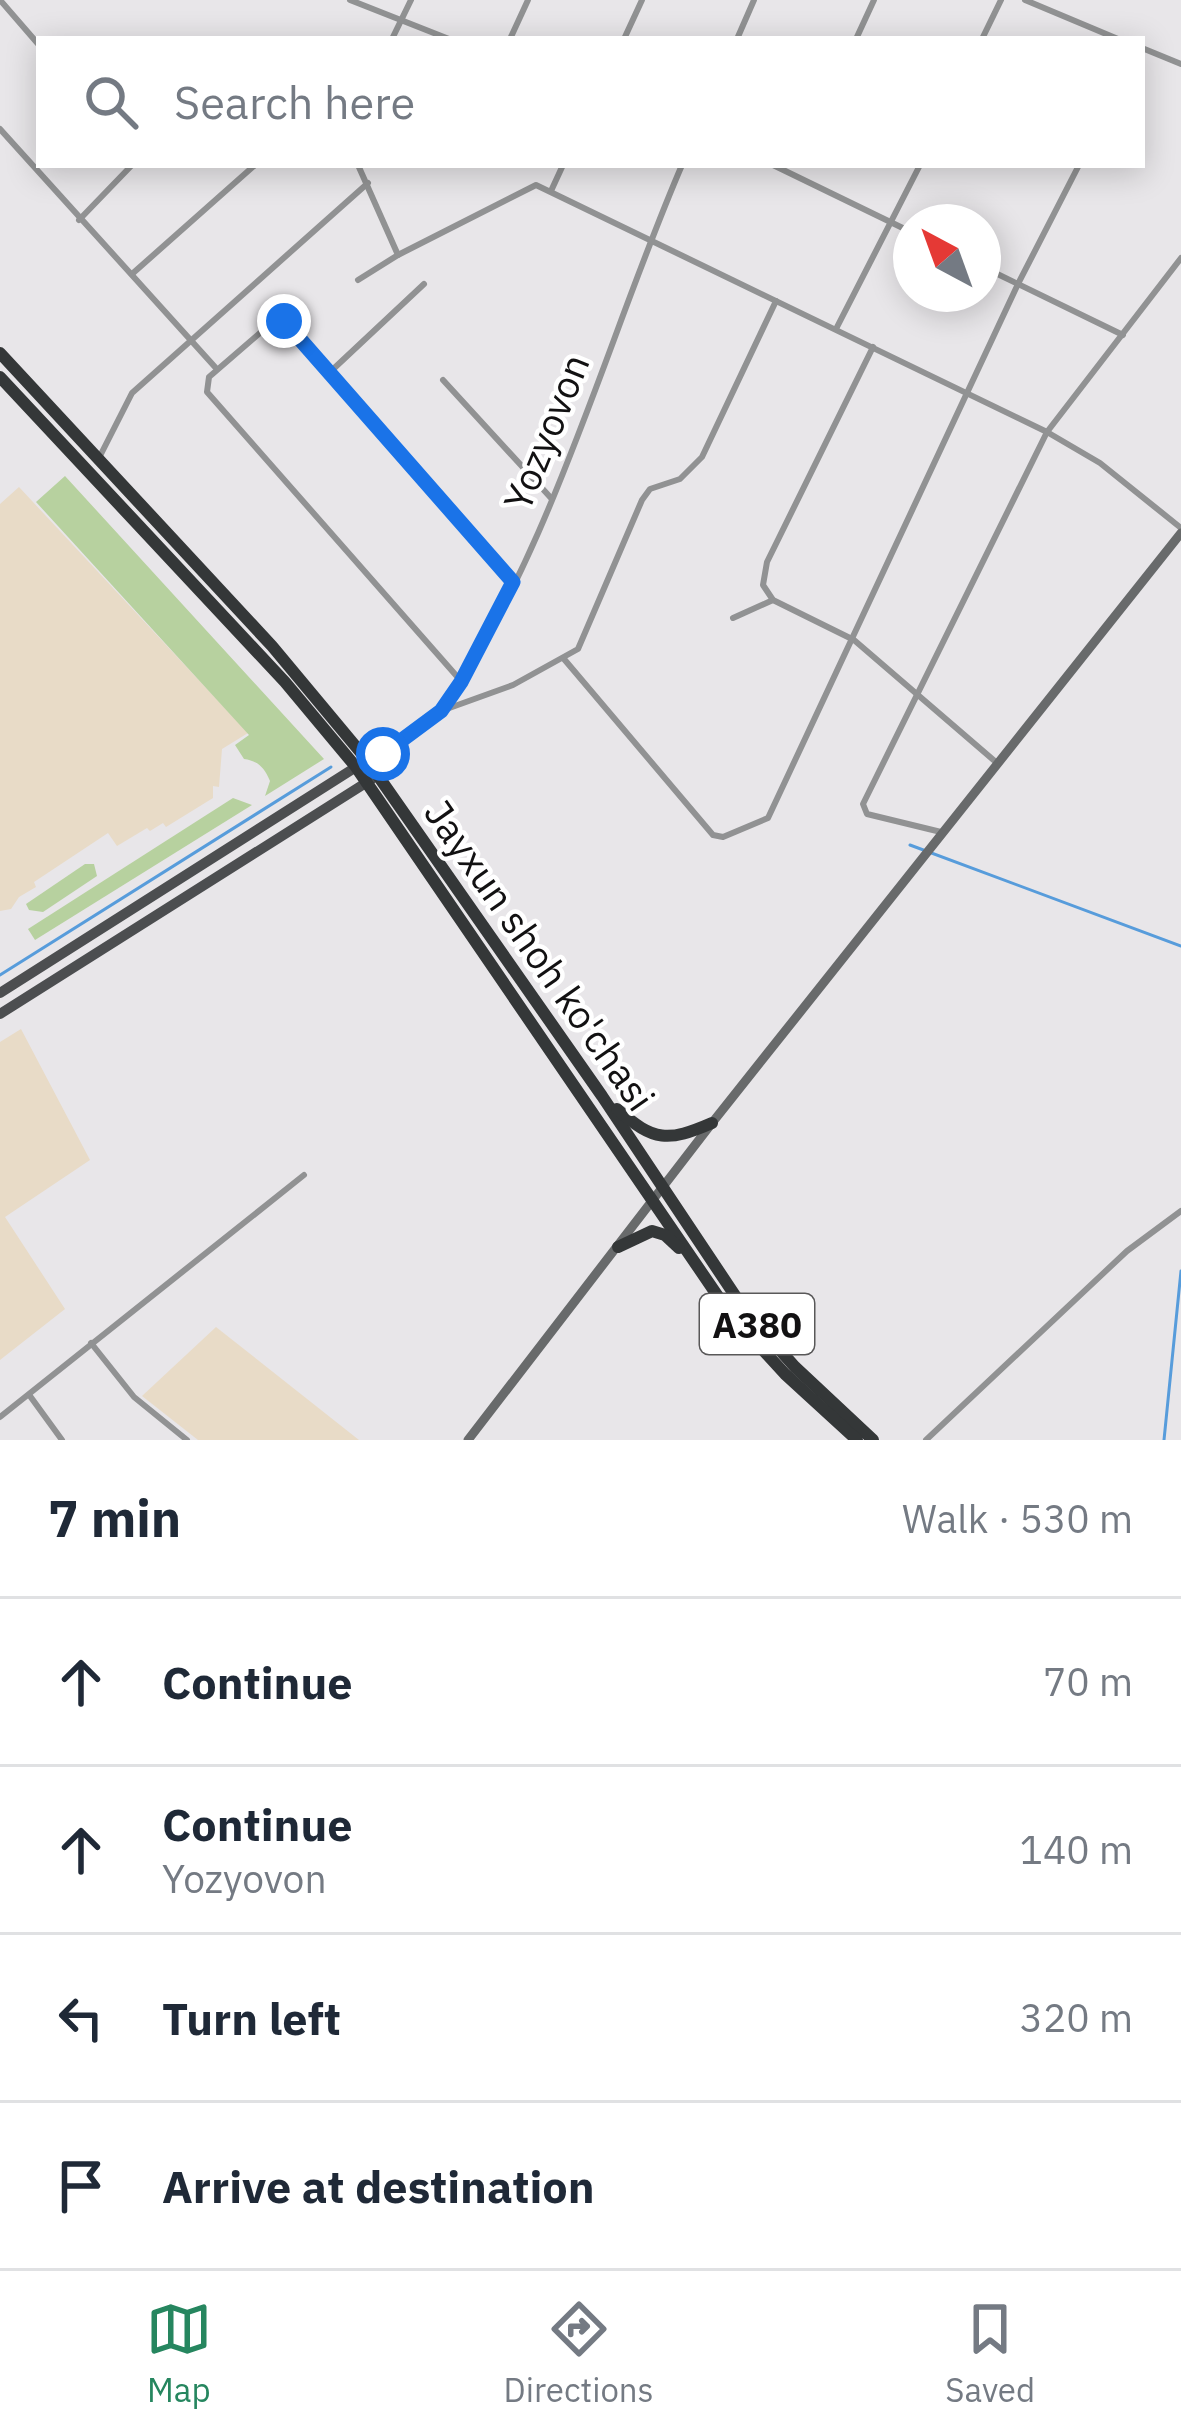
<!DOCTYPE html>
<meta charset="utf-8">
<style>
:root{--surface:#fff;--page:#f2f2f3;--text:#1f2937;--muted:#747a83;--line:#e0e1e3;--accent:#26865f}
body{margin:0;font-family:"IBM Plex Sans",sans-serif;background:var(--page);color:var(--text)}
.compass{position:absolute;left:893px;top:204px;width:108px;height:108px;border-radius:50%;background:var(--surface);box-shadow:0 6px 30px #0003;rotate:319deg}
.stop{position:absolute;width:36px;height:36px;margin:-27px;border:9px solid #1a73e8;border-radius:50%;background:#fff}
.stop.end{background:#1a73e8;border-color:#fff;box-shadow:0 3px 12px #0008}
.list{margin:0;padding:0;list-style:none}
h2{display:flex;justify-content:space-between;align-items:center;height:156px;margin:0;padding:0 48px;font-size:51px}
h2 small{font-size:39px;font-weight:400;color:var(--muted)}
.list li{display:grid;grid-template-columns:78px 1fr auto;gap:36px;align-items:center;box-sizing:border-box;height:168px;padding:0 48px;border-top:3px solid var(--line)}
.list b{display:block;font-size:45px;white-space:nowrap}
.list p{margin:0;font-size:39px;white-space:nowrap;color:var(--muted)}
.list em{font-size:39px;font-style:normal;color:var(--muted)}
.icon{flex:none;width:66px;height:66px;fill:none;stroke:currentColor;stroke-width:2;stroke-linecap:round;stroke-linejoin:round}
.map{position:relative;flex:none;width:1181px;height:1440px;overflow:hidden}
.search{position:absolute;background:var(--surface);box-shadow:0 6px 30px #0003;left:36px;right:36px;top:36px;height:132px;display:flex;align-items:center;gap:30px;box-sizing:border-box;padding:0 42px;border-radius:0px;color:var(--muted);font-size:45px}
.sheet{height:828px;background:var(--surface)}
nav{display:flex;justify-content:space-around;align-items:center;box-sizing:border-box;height:168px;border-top:3px solid var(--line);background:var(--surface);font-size:33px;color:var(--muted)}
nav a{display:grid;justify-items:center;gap:6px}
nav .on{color:var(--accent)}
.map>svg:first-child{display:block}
.education{fill:#e8dbc7}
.green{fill:#b7d19f}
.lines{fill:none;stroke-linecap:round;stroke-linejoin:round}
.stream{stroke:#579cdb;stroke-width:3}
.street{stroke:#919293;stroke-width:6}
.secondary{stroke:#686a6b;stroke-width:9}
.primary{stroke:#4c4e50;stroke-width:10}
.highway{stroke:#343738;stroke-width:12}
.route{stroke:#1a73e8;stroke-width:15}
.labels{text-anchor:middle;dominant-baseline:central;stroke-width:9;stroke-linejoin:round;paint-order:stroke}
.shield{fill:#fff;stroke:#595859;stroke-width:3}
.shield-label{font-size:36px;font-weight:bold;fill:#121112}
.street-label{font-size:39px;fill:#121112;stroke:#fff}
</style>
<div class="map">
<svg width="1181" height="1440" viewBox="0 0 1181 1440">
<rect width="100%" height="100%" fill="#e8e6e9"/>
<g class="education">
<polygon points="19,487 248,733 222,749 219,787 213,786 213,798 166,827 163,823 150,831 147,828 117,846 108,833 34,882 36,887 19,897 11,909 0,911 0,504"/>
<polygon points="21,1029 90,1160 5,1217 65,1309 0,1360 0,1042"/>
<polygon points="216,1327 359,1440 198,1440 142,1396"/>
</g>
<g class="green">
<path d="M65,476L324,759L265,796L270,781C264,767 258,761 244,759L235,745L249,735L36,502Z"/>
<polygon points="233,798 252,805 35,940 28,929"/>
<polygon points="85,864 94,864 97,876 43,912 29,910 26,904"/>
</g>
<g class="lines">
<g class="stream">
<polyline points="910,845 1181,946"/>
<polyline points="0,975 331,767"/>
<polyline points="1164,1440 1181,1271"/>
</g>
<g class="street">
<polyline points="0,0 39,45"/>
<polyline points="350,0 449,39"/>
<polyline points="1025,0 1118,39"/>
<polyline points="392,39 411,0"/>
<polyline points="510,39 528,0"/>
<polyline points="624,39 642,0"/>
<polyline points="737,39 754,0"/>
<polyline points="856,39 874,0"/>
<polyline points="982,39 1001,0"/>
<polyline points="1142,48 1181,64"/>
<polyline points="0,129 215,367"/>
<polyline points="358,165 398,255"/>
<polyline points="773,165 911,232"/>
<polyline points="551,191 563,165"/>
<polyline points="79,220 132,165"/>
<polyline points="983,267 1123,335"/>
<polyline points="132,274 255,165"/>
<polyline points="358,280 398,255 536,185 1047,432 1100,463 1181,528"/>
<polyline points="836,329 920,165"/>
<polyline points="873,347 767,562 763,585 773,600 854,640 997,763"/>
<polyline points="329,373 424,284"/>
<polyline points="443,380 551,498"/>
<polyline points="100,456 132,393 368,183"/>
<polyline points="733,618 773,600"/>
<polyline points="564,659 713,835 723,837 768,818 1018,284 1079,165"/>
<polyline points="461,681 207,392 209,377 268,326 283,321 513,582"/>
<path d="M443,708C552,551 606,341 682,165"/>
<polyline points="370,763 441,711 513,685 578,649 642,500 650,489 680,479 702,457 776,301"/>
<polyline points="941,832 867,814 863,804 1047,432 1181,258"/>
<polyline points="91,1343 134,1397 187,1440"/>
<polyline points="30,1396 62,1440"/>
<polyline points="0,1417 304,1175"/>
<polyline points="926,1440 1127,1251 1181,1211"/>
</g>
<polyline class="secondary" points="468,1440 712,1123 1181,533"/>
<g class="primary">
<polyline points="0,993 367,760"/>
<polyline points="0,1014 372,779"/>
</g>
<g class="highway">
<polyline points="0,353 272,646 367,760 602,1096 746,1312 795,1367 873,1440"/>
<polyline points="0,377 285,682 356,767 730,1314 785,1374 857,1440"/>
<path d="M617,1109C654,1142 668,1142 712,1123"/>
<polyline points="618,1247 652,1231 665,1235 679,1248"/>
</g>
</g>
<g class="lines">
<polyline class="route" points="284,321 513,582 461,682 441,711 383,754"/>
</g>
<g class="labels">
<rect class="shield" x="700" y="1294" width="114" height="60" rx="9"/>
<g class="shield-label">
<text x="757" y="1324">A380</text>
</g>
<g class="street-label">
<text transform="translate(546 432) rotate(-68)">Yozyovon</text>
<text transform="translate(540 955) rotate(55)">Jayxun shoh ko'chasi</text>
</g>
</g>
</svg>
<svg class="compass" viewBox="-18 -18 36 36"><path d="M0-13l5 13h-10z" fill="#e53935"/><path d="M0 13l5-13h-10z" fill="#747a83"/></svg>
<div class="stop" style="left:383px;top:754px"></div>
<div class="stop end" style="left:284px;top:321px"></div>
<div class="search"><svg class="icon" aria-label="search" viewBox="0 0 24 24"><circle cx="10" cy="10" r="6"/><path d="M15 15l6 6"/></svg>Search here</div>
</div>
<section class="sheet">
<h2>7 min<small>Walk · 530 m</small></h2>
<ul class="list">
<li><svg class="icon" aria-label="ahead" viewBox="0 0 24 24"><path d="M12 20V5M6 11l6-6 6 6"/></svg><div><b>Continue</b></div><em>70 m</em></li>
<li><svg class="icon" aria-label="ahead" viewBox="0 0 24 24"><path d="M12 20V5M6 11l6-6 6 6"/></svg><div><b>Continue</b><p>Yozyovon</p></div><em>140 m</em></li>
<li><svg class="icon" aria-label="left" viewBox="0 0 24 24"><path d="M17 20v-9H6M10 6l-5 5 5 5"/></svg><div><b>Turn left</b></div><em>320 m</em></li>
<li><svg class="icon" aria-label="arrive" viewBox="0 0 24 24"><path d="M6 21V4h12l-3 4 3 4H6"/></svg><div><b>Arrive at destination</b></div></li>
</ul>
</section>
<nav>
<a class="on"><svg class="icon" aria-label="map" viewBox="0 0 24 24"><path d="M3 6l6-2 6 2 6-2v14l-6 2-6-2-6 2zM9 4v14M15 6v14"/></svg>Map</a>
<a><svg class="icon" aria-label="directions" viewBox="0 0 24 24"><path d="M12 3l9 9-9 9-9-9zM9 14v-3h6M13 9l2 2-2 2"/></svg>Directions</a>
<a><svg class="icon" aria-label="saved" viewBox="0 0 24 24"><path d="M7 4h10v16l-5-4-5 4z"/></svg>Saved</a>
</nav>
